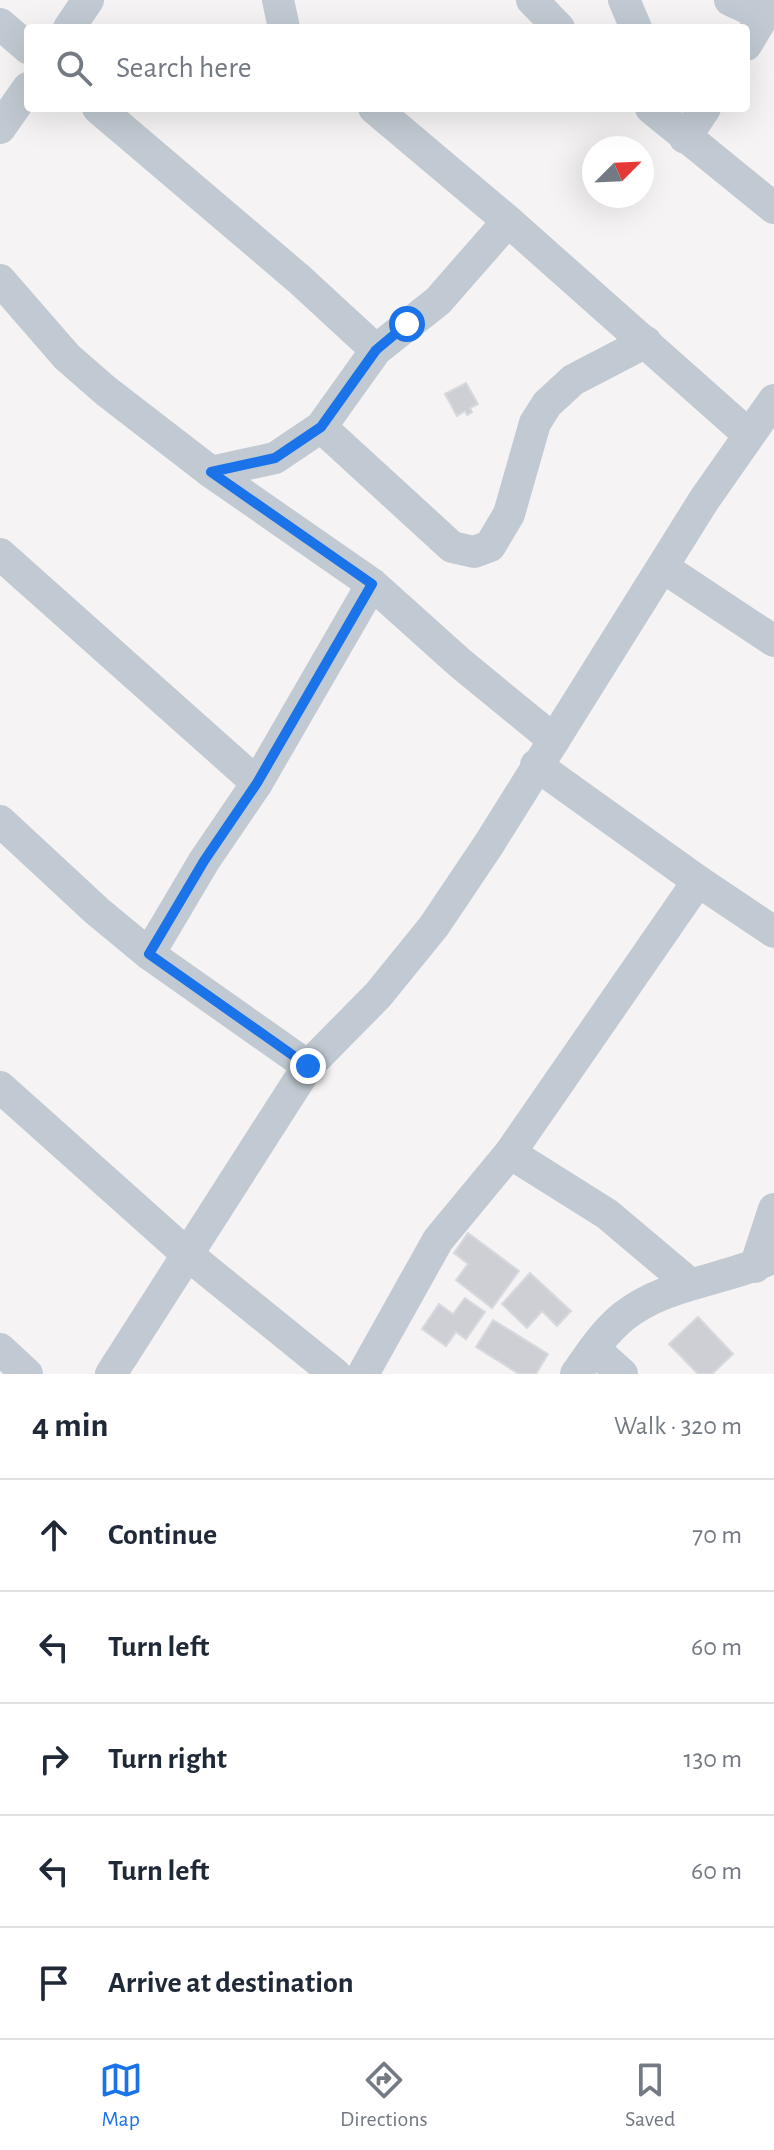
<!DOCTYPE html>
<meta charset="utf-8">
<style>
:root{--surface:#fff;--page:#f6f6f7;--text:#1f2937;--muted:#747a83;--line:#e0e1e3;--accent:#1a73e8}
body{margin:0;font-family:"Alegreya Sans",sans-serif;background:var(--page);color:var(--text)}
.compass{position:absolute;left:582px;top:136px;width:72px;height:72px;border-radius:50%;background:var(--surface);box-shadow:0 8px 32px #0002;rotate:66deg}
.stop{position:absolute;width:24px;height:24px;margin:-18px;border:6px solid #1a73e8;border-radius:50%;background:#fff}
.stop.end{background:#1a73e8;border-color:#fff;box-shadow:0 2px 8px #0008}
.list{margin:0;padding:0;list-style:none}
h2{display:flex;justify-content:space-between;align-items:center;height:104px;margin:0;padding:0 32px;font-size:34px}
h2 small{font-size:26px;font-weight:400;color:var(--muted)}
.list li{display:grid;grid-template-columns:52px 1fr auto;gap:24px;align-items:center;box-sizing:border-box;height:112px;padding:0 32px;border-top:2px solid var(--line)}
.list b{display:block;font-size:30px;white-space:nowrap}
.list em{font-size:26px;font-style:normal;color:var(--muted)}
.icon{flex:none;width:44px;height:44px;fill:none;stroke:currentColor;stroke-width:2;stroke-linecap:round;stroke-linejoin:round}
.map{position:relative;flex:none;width:774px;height:1374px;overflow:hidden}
.search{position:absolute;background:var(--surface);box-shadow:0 8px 32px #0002;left:24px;right:24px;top:24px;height:88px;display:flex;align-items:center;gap:20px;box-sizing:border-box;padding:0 28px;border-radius:8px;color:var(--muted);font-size:30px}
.sheet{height:664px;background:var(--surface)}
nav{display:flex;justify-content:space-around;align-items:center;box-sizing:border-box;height:112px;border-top:2px solid var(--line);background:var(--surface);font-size:22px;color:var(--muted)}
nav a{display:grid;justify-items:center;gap:4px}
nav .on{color:var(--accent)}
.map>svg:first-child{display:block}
.building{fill:#cdcfd5;stroke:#d7d9de;stroke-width:2}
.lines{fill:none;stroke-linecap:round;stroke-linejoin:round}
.minor{stroke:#c1cad2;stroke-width:32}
.route{stroke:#1a73e8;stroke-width:10}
</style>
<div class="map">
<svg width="774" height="1374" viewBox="0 0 774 1374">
<rect width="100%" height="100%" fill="#f5f3f3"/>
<g class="building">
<polygon points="466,383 478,404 470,408 472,412 467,415 465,411 457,416 445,394"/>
<polygon points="468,1233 519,1271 492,1308 456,1280 468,1264 454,1253"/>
<polygon points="530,1273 571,1311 557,1326 542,1311 527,1328 502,1304"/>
<polygon points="465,1298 485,1312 466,1339 456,1332 446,1346 422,1329 439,1304 453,1314"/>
<polygon points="698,1317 733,1354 712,1374 698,1374 669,1344"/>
<polygon points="493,1320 548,1354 536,1374 519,1374 476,1347"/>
</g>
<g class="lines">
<g class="minor">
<polyline points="278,0 284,28"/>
<polyline points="532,0 559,28"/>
<polyline points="624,0 636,28"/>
<polyline points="730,0 762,15"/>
<polyline points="0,24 28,48"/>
<polyline points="69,28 88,0"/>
<polyline points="746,45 773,0"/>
<polyline points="98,108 299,279 376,350"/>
<polyline points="374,108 508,221 749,435"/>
<polyline points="651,108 774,208"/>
<polyline points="0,128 28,88"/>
<polyline points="685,138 705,108"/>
<polyline points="0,280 67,357 106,391 211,472 372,584 460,663 554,740"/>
<polyline points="321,427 452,547 474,552 490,546 509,514 535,423 547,404 573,380 646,342"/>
<polyline points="211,472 275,458 321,427 376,350 438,301 508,221"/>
<polyline points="0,554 257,783"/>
<polyline points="664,568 774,641"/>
<polyline points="536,765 698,881 774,932"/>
<polyline points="0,821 97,911 149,954 308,1066"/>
<polyline points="149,954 204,861 257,783 372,584"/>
<polyline points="0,1087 188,1255 335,1374"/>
<polyline points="510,1153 607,1214 690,1284"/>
<polyline points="755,1267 774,1209"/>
<polyline points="0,1349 27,1374"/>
<polyline points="594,1349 622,1374"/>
<polyline points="111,1374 308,1066 378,995 434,926 489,844 704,500 774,400"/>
<polyline points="363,1374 438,1240 510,1153 698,881"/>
<path d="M576,1374C590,1354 604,1332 624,1316C667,1282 726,1281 774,1257"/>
</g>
</g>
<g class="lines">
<polyline class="route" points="308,1066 149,954 204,861 257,783 372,584 211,472 275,458 321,427 376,350 407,324"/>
</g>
</svg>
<svg class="compass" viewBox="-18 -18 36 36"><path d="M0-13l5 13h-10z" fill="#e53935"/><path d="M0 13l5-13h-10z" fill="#747a83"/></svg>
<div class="stop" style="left:407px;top:324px"></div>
<div class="stop end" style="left:308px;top:1066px"></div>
<div class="search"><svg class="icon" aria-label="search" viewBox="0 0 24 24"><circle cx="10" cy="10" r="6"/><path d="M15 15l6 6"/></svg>Search here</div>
</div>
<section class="sheet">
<h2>4 min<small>Walk · 320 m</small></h2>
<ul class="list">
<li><svg class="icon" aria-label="ahead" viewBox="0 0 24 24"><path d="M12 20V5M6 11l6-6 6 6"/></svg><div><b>Continue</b></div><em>70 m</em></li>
<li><svg class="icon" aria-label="left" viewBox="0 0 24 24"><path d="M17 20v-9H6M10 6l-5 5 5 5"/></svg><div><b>Turn left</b></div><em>60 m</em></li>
<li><svg class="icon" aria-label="right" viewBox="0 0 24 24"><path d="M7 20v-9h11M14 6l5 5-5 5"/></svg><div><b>Turn right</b></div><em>130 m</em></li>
<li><svg class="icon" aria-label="left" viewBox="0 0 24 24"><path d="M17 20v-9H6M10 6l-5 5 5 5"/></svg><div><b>Turn left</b></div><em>60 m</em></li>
<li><svg class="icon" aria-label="arrive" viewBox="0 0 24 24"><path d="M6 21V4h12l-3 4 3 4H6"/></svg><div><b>Arrive at destination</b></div></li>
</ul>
</section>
<nav>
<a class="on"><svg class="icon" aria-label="map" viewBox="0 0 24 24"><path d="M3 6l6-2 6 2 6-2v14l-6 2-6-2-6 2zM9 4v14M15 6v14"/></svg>Map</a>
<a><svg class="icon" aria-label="directions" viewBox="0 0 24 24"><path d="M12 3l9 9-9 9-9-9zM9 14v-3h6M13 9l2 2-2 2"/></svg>Directions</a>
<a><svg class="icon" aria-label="saved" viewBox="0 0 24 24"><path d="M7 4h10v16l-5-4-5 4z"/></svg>Saved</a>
</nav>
